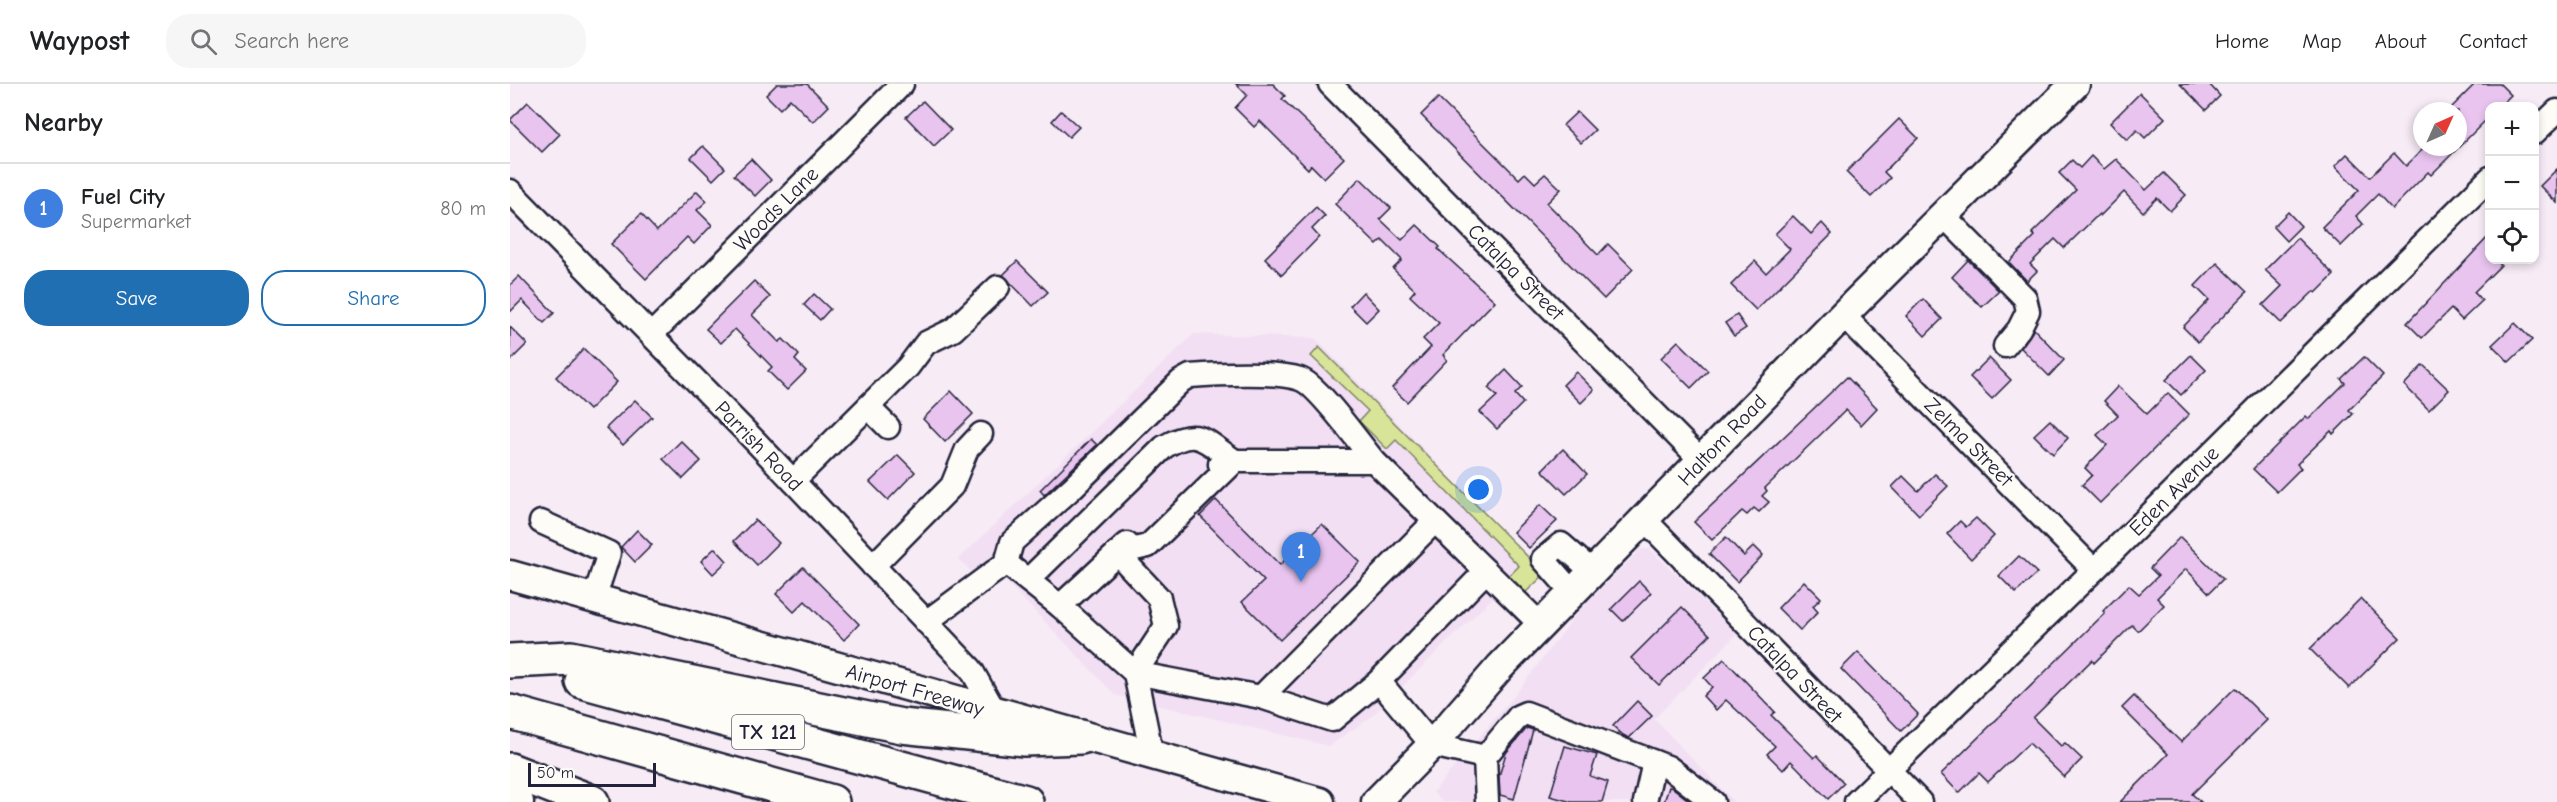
<!DOCTYPE html>
<meta charset="utf-8">
<style>
:root{--surface:#fff;--page:#f6f6f6;--text:#202124;--muted:#757577;--line:#e0e0e0;--accent:#1f6fb2}
body{margin:0;font-family:"Comic Neue",sans-serif;background:var(--page);color:var(--text)}
.controls{position:absolute;right:18px;top:18px;display:grid;overflow:hidden;border-radius:12px;box-shadow:0 3px 9px #0003}
.controls button{width:54px;height:54px;display:grid;place-items:center;padding:0;border:0;border-bottom:2px solid var(--line);background:var(--surface);color:var(--text);font:30px sans-serif}
.compass{position:absolute;left:1903px;top:18px;width:54px;height:54px;border-radius:50%;background:var(--surface);box-shadow:0 3px 9px #0003;rotate:45deg}
.scale{position:absolute;left:18px;bottom:15px;width:128px;box-sizing:border-box;padding-left:6px;border:3px solid #22223b;border-top:0;font-size:16px;line-height:21px;white-space:nowrap;color:#22223b;-webkit-text-stroke:4px #fdfcf7;paint-order:stroke}
.you{position:absolute;left:969px;top:406px;width:21px;height:21px;margin:-15px;border:4px solid #fff;border-radius:50%;background:#1a73e8;box-shadow:0 0 0 9px #1a73e833}
.badge{display:grid;place-items:center;width:39px;height:39px;border-radius:50%;background:var(--accent);color:#fff;font-size:20px;font-weight:700}
.pin{position:absolute;translate:-50% -50px;filter:drop-shadow(0 2px 3px #0008)}
.pin::after{content:'';position:absolute;top:32px;width:21px;height:18px;background:inherit;clip-path:polygon(0 0,100% 0,50% 100%)}
.list{margin:0;padding:0;list-style:none}
h2{display:flex;justify-content:space-between;align-items:center;height:78px;margin:0;padding:0 24px;font-size:26px}
h2 small{font-size:20px;font-weight:400;color:var(--muted)}
.list li{display:grid;grid-template-columns:39px 1fr auto;gap:18px;align-items:center;box-sizing:border-box;height:90px;padding:0 24px;border-top:2px solid var(--line)}
.list b{display:block;font-size:22px;white-space:nowrap}
.list p{margin:0;font-size:20px;white-space:nowrap;color:var(--muted)}
.list em{font-size:20px;font-style:normal;color:var(--muted)}
.actions{display:flex;gap:12px;padding:18px 24px}
.actions a{flex:1;padding:14px 0;border:2px solid var(--accent);border-radius:24px;text-align:center;font-size:21px;color:var(--accent)}
.actions .main{background:var(--accent);color:#fff}
.icon{flex:none;width:33px;height:33px;fill:none;stroke:currentColor;stroke-width:2;stroke-linecap:round;stroke-linejoin:round}
.map{position:relative;flex:none;width:2047px;height:718px;overflow:hidden}
header{display:flex;align-items:center;gap:36px;box-sizing:border-box;height:84px;padding:0 30px;background:var(--surface);border-bottom:2px solid var(--line)}
header strong{font-size:28px}
nav{display:flex;gap:33px;margin-inline-start:auto;font-size:21px}
.search{width:420px;height:54px;background:var(--page);display:flex;align-items:center;gap:15px;box-sizing:border-box;padding:0 21px;border-radius:24px;color:var(--muted);font-size:22px}
main{display:flex}
aside{flex:1;background:var(--surface)}
.map>svg:first-child{display:block}
.built{fill:#f2dff3}
.green{fill:#d8e497;stroke:#7d8369;stroke-width:1.5}
.building{fill:#e8c4ef;stroke:#22223b;stroke-width:1.5}
.lines{fill:none;stroke-linecap:round;stroke-linejoin:round}
.minor-casing{stroke:#22223b;stroke-width:27}
.major-casing{stroke:#22223b;stroke-width:33}
.highway-casing{stroke:#22223b;stroke-width:38}
.minor{stroke:#fdfcf7;stroke-width:22}
.major{stroke:#fdfcf7;stroke-width:28}
.highway{stroke:#fdfcf7;stroke-width:33}
.labels{text-anchor:middle;dominant-baseline:central;stroke-width:4.5;stroke-linejoin:round;paint-order:stroke}
.shield{fill:#fdfcf7;stroke:#646373;stroke-width:1.5}
.shield-label{font-size:20px;font-weight:bold;fill:#22223b}
.street-label{font-size:21px;fill:#22223b;stroke:#fdfcf7}
</style>
<header>
<strong>Waypost</strong>
<div class="search"><svg class="icon" aria-label="search" viewBox="0 0 24 24"><circle cx="10" cy="10" r="6"/><path d="M15 15l6 6"/></svg>Search here</div>
<nav><a>Home</a><a>Map</a><a>About</a><a>Contact</a></nav>
</header>
<main>
<aside>
<h2>Nearby<small></small></h2>
<ul class="list">
<li><span class="badge" style="background:#3f7fe0">1</span><div><b>Fuel City</b><p>Supermarket</p></div><em>80 m</em></li>
</ul>
<div class="actions"><a class="main">Save</a><a>Share</a></div>
</aside>
<div class="map">
<svg width="2047" height="718" viewBox="0 0 2047 718">
<rect width="100%" height="100%" fill="#f7ebf5"/>
<filter id="ink" filterUnits="userSpaceOnUse"><feTurbulence type="fractalNoise" baseFrequency=".0167" numOctaves="2"/><feDisplacementMap in="SourceGraphic" scale="12" xChannelSelector="R" yChannelSelector="G"/><feConvolveMatrix kernelMatrix="1 2 1 2 8 2 1 2 1" color-interpolation-filters="sRGB"/></filter>
<g filter="url(#ink)">
<g class="built">
<polygon points="684,250 805,254 1021,476 861,633 819,662 605,611 494,495 480,507 449,475"/>
<polygon points="1131,465 1140,465 1227,550 1144,635 1224,718 933,718 923,708 1005,611 1070,525"/>
</g>
<polygon class="green" points="809,263 1035,490 1015,509 998,493 1009,482 886,356 877,365 849,337 858,327 801,272"/>
<g class="building">
<polygon points="267,0 297,0 319,22 303,38 280,15 270,25 256,11"/>
<polygon points="726,0 763,0 775,12 772,15 834,74 814,94 801,81 798,85 750,37 744,43 725,24 737,11"/>
<polygon points="1670,0 1699,0 1710,12 1696,26"/>
<polygon points="1965,0 1990,0 2001,11 1990,22 1980,22 1980,32 1921,91 1918,88 1882,125 1868,110 1846,132 1853,140 1831,162 1812,143 1849,106 1825,82 1837,70 1860,93 1884,69 1896,82 1915,63 1948,63 1948,27 1938,27"/>
<polygon points="1630,9 1655,34 1635,54 1627,46 1617,56 1600,39"/>
<polygon points="928,14 1009,95 1015,89 1025,99 1035,90 1051,105 1037,119 1088,171 1098,160 1123,185 1094,215 911,31"/>
<polygon points="413,17 441,46 424,62 396,33"/>
<polygon points="18,18 50,50 32,68 0,36"/>
<polygon points="551,27 569,43 559,53 542,37"/>
<polygon points="1067,28 1085,46 1071,59 1053,41"/>
<polygon points="1389,35 1408,54 1374,88 1380,94 1361,113 1336,88"/>
<polygon points="193,62 215,84 203,96 181,74"/>
<polygon points="1581,72 1594,85 1606,75 1636,106 1654,89 1676,111 1660,127 1647,114 1633,128 1614,108 1590,132 1589,130 1554,164 1545,155 1520,180 1527,187 1517,197 1499,178 1525,152 1522,149 1566,106 1549,89 1562,76 1570,84"/>
<polygon points="241,75 261,96 245,112 224,91"/>
<polygon points="2047,85 2047,119 2030,102"/>
<polygon points="850,94 881,124 870,135 892,156 907,141 930,163 928,165 985,217 933,271 937,276 897,318 882,304 921,263 913,255 929,239 900,212 905,206 883,185 892,176 872,156 867,161 825,120"/>
<polygon points="187,107 197,117 187,126 202,141 184,160 177,153 136,195 101,160 131,130 147,147"/>
<polygon points="806,123 815,132 802,145 809,153 772,191 755,174"/>
<polygon points="1778,128 1791,142 1776,157 1763,143"/>
<polygon points="1283,132 1301,150 1312,139 1322,150 1246,226 1221,201 1245,177 1256,189 1280,165 1265,150"/>
<polygon points="1980,151 1980,176 1985,176 1991,181 1964,208 1972,217 1952,236 1941,225 1912,254 1897,239"/>
<polygon points="1787,154 1824,191 1806,209 1804,207 1771,239 1753,221 1772,202 1755,186"/>
<polygon points="1458,176 1489,207 1472,223 1442,193"/>
<polygon points="507,177 538,208 523,222 493,191"/>
<polygon points="1707,179 1737,208 1688,258 1673,243 1699,216 1685,202"/>
<polygon points="9,192 44,229 34,239 12,216 0,228 0,201"/>
<polygon points="244,197 260,213 242,231 269,258 273,255 289,271 285,276 296,287 277,306 258,287 262,283 225,245 211,259 196,245"/>
<polygon points="853,208 869,225 856,238 840,222"/>
<polygon points="304,210 320,225 310,236 294,221"/>
<polygon points="1413,215 1432,235 1415,252 1396,232"/>
<polygon points="1227,231 1236,244 1224,252 1215,239"/>
<polygon points="2005,239 2022,256 1999,278 1982,261"/>
<polygon points="0,243 17,260 0,277"/>
<polygon points="1524,245 1554,276 1539,292 1511,264"/>
<polygon points="1168,257 1198,287 1181,304 1151,274"/>
<polygon points="74,265 107,298 79,326 46,293"/>
<polygon points="1681,271 1696,286 1671,311 1656,296"/>
<polygon points="1854,273 1873,292 1839,326 1843,330 1823,350 1821,347 1787,380 1791,384 1767,408 1743,385 1796,332 1799,335 1835,299 1831,295"/>
<polygon points="1479,274 1501,296 1482,315 1460,293"/>
<polygon points="1913,281 1939,306 1919,326 1894,301"/>
<polygon points="996,286 1012,303 1005,310 1013,319 987,345 970,328 987,312 978,304"/>
<polygon points="1066,288 1084,306 1071,319 1053,301"/>
<polygon points="1337,293 1367,324 1351,341 1336,326 1255,404 1257,407 1252,412 1259,418 1249,428 1244,424 1237,431 1232,427 1202,456 1184,438"/>
<polygon points="1608,302 1637,330 1658,309 1679,330 1590,419 1572,401 1582,391 1575,384 1597,361 1587,351 1608,331 1594,317"/>
<polygon points="441,307 463,330 435,358 413,335"/>
<polygon points="125,316 142,333 113,361 96,344"/>
<polygon points="1540,336 1558,354 1543,370 1524,351"/>
<polygon points="581,355 587,361 534,411 530,406"/>
<polygon points="171,357 191,377 173,395 153,375"/>
<polygon points="1053,365 1077,390 1056,410 1032,386"/>
<polygon points="388,371 405,388 378,416 360,398"/>
<polygon points="1425,390 1438,402 1409,431 1382,403 1393,392 1408,407"/>
<polygon points="706,416 770,481 812,440 850,478 770,556 732,518 754,497 690,432"/>
<polygon points="1030,421 1047,437 1019,464 1003,448"/>
<polygon points="1466,434 1484,452 1461,475 1437,450 1450,437 1456,443"/>
<polygon points="245,436 269,459 247,481 224,457"/>
<polygon points="127,446 142,461 125,478 111,463"/>
<polygon points="1216,453 1234,472 1244,462 1253,471 1227,498 1199,470"/>
<polygon points="1670,453 1713,495 1699,509 1676,485 1647,514 1654,521 1628,547 1622,541 1584,579 1582,576 1523,634 1551,662 1555,659 1572,675 1554,693 1519,659 1478,698 1469,689 1449,709 1431,690 1595,529 1593,527 1619,501 1629,510 1648,492 1640,484"/>
<polygon points="205,464 217,477 203,490 191,477"/>
<polygon points="1509,472 1527,489 1506,509 1489,492"/>
<polygon points="293,483 349,540 334,556 295,517 284,528 266,510"/>
<polygon points="1129,497 1141,509 1113,537 1101,525"/>
<polygon points="1294,497 1311,514 1303,522 1308,528 1290,546 1268,524"/>
<polygon points="1851,514 1890,554 1839,604 1800,565"/>
<polygon points="1172,523 1200,551 1149,601 1121,574"/>
<polygon points="1348,568 1408,630 1391,647 1331,585"/>
<polygon points="1214,575 1265,628 1261,631 1304,674 1307,671 1334,699 1318,715 1281,677 1273,686 1257,670 1265,662 1216,616 1206,626 1193,612 1202,603 1194,594"/>
<polygon points="1725,604 1757,636 1682,710 1691,718 1610,718 1658,670 1612,624 1624,612 1671,658"/>
<polygon points="1127,617 1142,632 1119,654 1113,651 1103,642"/>
<polygon points="1017,644 1023,646 1004,715 990,711 989,692 996,669"/>
<polygon points="1055,662 1087,671 1080,692 1098,698 1092,718 1062,718 1040,712"/>
<polygon points="1159,703 1163,704 1181,718 1154,718"/>
</g>
<g class="lines">
<defs>
<g id="minor">
<polyline points="820,0 1192,377"/>
<polyline points="2024,49 2047,27"/>
<polyline points="0,107 246,358 461,585 485,628"/>
<polyline points="1433,131 1515,214 1518,227 1509,245 1495,262"/>
<polyline points="1333,231 1584,486"/>
<polyline points="141,251 392,0"/>
<polyline points="358,323 378,343"/>
<polyline points="710,380 725,377 864,377 1031,541"/>
<polyline points="283,397 398,283 416,259 443,246 488,203"/>
<polyline points="1135,436 1410,718"/>
<polyline points="31,438 99,469 84,515"/>
<path d="M496,479L502,458L562,404L671,297L680,292C706,290 766,287 790,295C808,301 850,360 864,377"/>
<polyline points="363,482 442,402 457,365 471,350"/>
<path d="M518,496L654,363C689,342 694,357 725,377L638,462L607,469L649,514L656,542L625,589L751,613L822,636L869,597L922,661L975,673L1009,632L1016,629L1158,683L1203,718"/>
<polyline points="1063,509 1033,475 1051,460 1083,488"/>
<polyline points="550,522 625,589 642,672"/>
<polyline points="416,538 496,479 550,522 617,460"/>
<polyline points="869,597 976,487"/>
<polyline points="751,613 925,437"/>
<polyline points="975,673 977,718"/>
<polyline points="1135,718 1144,678"/>
<polyline points="1346,718 1584,486 1980,94"/>
</g>
<g id="major">
<polyline points="0,491 810,718"/>
<polyline points="0,715 9,718"/>
<polyline points="866,718 922,661 990,583 1333,231 1565,0"/>
</g>
<g id="highway">
<polyline points="0,577 61,574 392,642 514,655 571,653"/>
<polyline points="72,597 516,718"/>
<polyline points="0,628 322,718"/>
<polyline points="0,686 82,718"/>
</g>
</defs>
<use href="#minor" class="minor-casing"/>
<use href="#major" class="major-casing"/>
<use href="#highway" class="highway-casing"/>
<use href="#minor" class="minor"/>
<use href="#major" class="major"/>
<use href="#highway" class="highway"/>
</g>
</g>
<g class="labels">
<rect class="shield" x="222" y="631" width="72" height="34" rx="4.5"/>
<g class="shield-label">
<text x="258" y="648">TX 121</text>
</g>
<g class="street-label">
<text transform="translate(266 125) rotate(-45)">Woods Lane</text>
<text transform="translate(1006 188) rotate(45)">Catalpa Street</text>
<text transform="translate(1212 356) rotate(-46)">Haltom Road</text>
<text transform="translate(1459 358) rotate(45)">Zelma Street</text>
<text transform="translate(249 362) rotate(46)">Parrish Road</text>
<text transform="translate(1664 407) rotate(-45)">Eden Avenue</text>
<text transform="translate(1285 590) rotate(46)">Catalpa Street</text>
<text transform="translate(405 606) rotate(16)">Airport Freeway</text>
</g>
</g>
</svg>
<div class="controls">
<button>+</button>
<button>−</button>
<button><svg class="icon" aria-label="locate" viewBox="0 0 24 24"><circle cx="12" cy="12" r="6"/><path d="M12 2v4M12 18v4M2 12h4M18 12h4"/></svg></button>
</div>
<svg class="compass" viewBox="-18 -18 36 36"><path d="M0-13l5 13h-10z" fill="#e53935"/><path d="M0 13l5-13h-10z" fill="#757577"/></svg>
<div class="scale">50 m</div>
<div class="you"></div>
<div class="pin badge" style="left:791px;top:498px;background:#3f7fe0">1</div>
</div>
</main>
